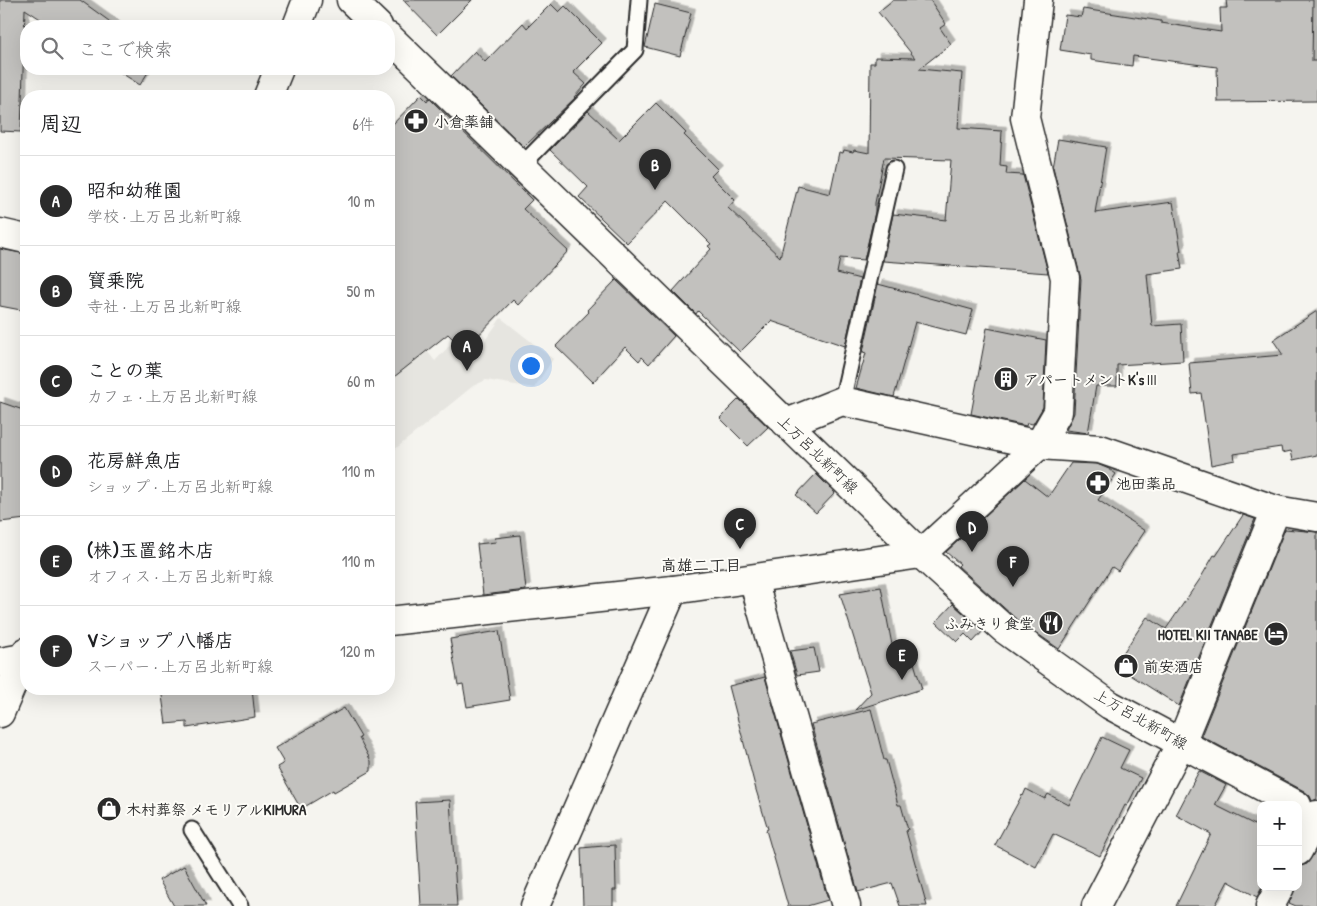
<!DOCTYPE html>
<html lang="ja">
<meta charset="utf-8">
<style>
:root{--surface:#fff;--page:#f6f6f6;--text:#202124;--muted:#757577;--line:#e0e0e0;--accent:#2b2b2b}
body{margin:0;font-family:"Patrick Hand","Klee One",sans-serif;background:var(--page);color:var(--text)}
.controls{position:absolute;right:15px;bottom:15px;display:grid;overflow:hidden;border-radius:10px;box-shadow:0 5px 20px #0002}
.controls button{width:45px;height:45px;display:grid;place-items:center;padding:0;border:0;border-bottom:1px solid var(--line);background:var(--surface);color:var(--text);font:25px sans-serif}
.you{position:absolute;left:530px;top:365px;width:18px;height:18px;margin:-12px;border:4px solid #fff;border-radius:50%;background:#1a73e8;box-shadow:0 0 0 8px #1a73e833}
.badge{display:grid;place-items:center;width:32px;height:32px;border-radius:50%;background:var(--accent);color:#fff;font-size:16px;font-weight:700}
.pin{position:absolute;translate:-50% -41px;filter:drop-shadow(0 1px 2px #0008)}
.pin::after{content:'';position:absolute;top:26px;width:18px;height:15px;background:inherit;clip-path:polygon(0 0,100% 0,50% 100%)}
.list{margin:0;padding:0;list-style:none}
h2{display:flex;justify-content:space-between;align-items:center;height:65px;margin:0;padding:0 20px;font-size:21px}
h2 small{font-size:16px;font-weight:400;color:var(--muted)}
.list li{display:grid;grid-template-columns:32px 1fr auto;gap:15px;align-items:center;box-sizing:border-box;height:90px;padding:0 20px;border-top:1px solid var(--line)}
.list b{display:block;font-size:19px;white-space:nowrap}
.list p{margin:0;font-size:16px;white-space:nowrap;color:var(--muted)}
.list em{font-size:16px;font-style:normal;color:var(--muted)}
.icon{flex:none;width:28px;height:28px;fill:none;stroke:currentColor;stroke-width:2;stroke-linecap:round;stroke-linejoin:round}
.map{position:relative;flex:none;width:1317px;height:906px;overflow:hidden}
.search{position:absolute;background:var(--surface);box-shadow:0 5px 20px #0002;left:20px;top:20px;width:375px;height:55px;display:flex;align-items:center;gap:12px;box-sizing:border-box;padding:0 18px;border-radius:20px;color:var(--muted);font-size:19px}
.panel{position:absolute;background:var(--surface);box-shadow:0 5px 20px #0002;left:20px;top:90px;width:375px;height:605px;border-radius:20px}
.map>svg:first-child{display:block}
.built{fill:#e6e5e0}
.building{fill:#c2c1be;stroke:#2b2b2b;filter:url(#shadow)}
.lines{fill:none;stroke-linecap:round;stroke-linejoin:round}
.lane-casing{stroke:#2b2b2b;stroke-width:19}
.street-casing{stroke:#2b2b2b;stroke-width:31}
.secondary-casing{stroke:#2b2b2b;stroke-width:31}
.primary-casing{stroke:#2b2b2b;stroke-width:31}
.highway-casing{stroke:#2b2b2b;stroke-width:31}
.lane{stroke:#fdfcf7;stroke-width:15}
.street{stroke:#fdfcf7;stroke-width:28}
.secondary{stroke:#fdfcf7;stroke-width:28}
.primary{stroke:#fdfcf7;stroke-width:28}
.highway{stroke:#fdfcf7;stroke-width:28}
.labels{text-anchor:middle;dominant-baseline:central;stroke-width:4;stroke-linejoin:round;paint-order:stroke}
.poi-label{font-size:15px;font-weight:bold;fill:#2b2b2b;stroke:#fdfcf7;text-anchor:start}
.street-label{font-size:15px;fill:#2b2b2b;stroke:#fdfcf7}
.neighbourhood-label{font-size:16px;font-weight:bold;fill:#2b2b2b;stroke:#fdfcf7}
</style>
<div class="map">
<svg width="1317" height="906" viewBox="0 0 1317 906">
<defs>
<filter id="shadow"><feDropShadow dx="4.5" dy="-4.5" stdDeviation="0" flood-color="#0004"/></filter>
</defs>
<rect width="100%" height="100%" fill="#f5f4ef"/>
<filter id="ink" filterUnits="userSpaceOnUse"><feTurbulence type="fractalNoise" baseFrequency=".02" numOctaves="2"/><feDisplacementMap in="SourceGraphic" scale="10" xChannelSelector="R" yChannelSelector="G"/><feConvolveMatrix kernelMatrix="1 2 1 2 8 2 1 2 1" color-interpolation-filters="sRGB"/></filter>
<g filter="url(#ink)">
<polygon class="built" points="389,303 435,361 468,326 484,342 501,318 553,359 534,388 486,380 473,386 389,454"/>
<g class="building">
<polygon points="0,0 80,0 116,26 51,26 25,9 21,132 0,131"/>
<polygon points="403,0 472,0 437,35"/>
<polygon points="893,0 930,0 946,24 940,28 951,44 919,69 962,73 958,128 1002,131 1000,166 1007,167 1006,174 1023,175 1048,273 883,261 893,214 946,220 951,160 884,158 875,203 875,212 864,260 840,258 837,273 860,279 845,346 771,321 740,352 698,311 696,314 673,291 711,249 708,246 711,244 668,201 627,243 579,197 588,187 550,150 588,111 619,140 656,103 686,133 684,135 718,169 711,176 735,200 728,208 780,257 798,186 830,194 839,152 843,153 844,150 853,152 854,150 869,153 870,63 875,63 875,57 915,58 878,12"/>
<polygon points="1226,0 1313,0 1312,61 1317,61 1317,101 1218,102 1217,67 1133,56 1132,66 1091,60 1091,55 1060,50 1065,15 1081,17 1083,9 1161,21 1161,23 1221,32 1220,8 1227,8"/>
<polygon points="551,4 559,12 565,6 602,43 573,72 586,84 574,97 575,98 524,147 451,76 475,51 485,62 523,23 527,28"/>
<polygon points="655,4 691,13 680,56 645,47"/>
<polygon points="115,69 150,69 140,85"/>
<polygon points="421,95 427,101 429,98 532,200 523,209 568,251 518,305 513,300 464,350 448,334 389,381 389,128"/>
<polygon points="1058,139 1106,147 1095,213 1173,202 1181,251 1179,251 1182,269 1147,274 1152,326 1181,324 1183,361 1117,365 1117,386 1096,386 1088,433 1066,430 1074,413 1081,279 1053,167"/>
<polygon points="0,249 26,254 26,311 0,306"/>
<polygon points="616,280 674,336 649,364 642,357 639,361 625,347 593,382 556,346 589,312 587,310"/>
<polygon points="878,284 973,310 966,335 915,322 894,397 856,388 866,353 863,352"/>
<polygon points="1317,311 1317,455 1293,460 1291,451 1282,453 1281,447 1234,454 1235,460 1211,465 1201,393 1192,394 1189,363 1283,355 1273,340"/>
<polygon points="987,328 1046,340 1043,407 1033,424 1027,423 1026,426 971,414"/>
<polygon points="739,399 768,427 748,446 720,418"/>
<polygon points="0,402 26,411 26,519 0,522"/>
<polygon points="1071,463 1097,464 1109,469 1116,474 1098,500 1145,531 1118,571 1112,567 1059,649 1014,617 958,566 960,564 946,552 1025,479 1048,497"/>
<polygon points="816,474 835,493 816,513 796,495"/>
<polygon points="1243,515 1255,519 1179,706 1115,665 1147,617 1166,629 1200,579 1214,555 1216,556"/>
<polygon points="1285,529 1317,532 1317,799 1312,801 1310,796 1304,791 1201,736"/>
<polygon points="520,535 526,590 483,595 477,544 496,542 495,538"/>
<polygon points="881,587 896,666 910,650 922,689 855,710 871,693 840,594"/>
<polygon points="953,604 983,631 973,642 965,634 957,642 936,622"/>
<polygon points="499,631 510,700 467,707 463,684 458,685 450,639"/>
<polygon points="814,648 819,672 797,675 790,651"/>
<polygon points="765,677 828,900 807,906 788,906 766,830 768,829 756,790 729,686"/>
<polygon points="161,689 252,689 255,717 187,728 187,722 166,724"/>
<polygon points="344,708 361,737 359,738 371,761 371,771 334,792 333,790 301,809 277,767 284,763 275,748"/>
<polygon points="871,709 884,760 886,760 898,805 901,805 908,830 906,831 927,906 900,906 892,883 858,892 811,724"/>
<polygon points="1102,737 1129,750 1120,768 1141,778 1127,806 1125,805 1100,856 1053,834 1036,867 995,845 1022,795 1023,796 1026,789 1045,799 1048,794 1069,805"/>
<polygon points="1199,771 1226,785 1215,805 1261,828 1261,887 1262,887 1257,897 1228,881 1215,906 1176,906 1211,834 1176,815"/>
<polygon points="450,800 457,906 421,906 415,802"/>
<polygon points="615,845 616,890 613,890 613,906 583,906 581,848"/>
<polygon points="1317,848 1317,906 1296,906 1289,903 1295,887 1298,887 1298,867 1307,864"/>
<polygon points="184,866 206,906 174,906 159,880"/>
</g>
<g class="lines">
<defs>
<g id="lane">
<polyline points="522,165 635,50 639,0"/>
<polyline points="842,401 894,169"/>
<polyline points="192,830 240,906"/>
</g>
<g id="street">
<polyline points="0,233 26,239"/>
<polyline points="787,423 842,401 1039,445 1100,449 1276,510 1317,517"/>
<polyline points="753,579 846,906"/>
<polyline points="389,621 673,590 921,554 1039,445 1058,412 1065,278 1025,118 1038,0"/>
<polyline points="1298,851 1317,815"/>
<polyline points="535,906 673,590"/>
<polyline points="1096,906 1181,743 1276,510"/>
<polyline points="1270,906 1280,887"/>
</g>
<g id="secondary">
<polyline points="351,0 378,26"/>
<polyline points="389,37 921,554 1004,629 1110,705 1297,805"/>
</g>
<polyline id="primary" points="0,662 23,658"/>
<g id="highway">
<polyline points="297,26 307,0"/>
<polyline points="268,96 279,69"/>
<polyline points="0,713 26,652"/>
</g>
</defs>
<use href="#lane" class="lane-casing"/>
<use href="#street" class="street-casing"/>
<use href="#secondary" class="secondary-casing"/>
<use href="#primary" class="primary-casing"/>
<use href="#highway" class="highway-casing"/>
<use href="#lane" class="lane"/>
<use href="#street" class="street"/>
<use href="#secondary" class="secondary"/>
<use href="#primary" class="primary"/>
<use href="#highway" class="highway"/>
</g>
</g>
<defs>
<symbol id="pharmacy-disc" viewBox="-11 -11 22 22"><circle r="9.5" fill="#2b2b2b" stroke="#fdfcf7"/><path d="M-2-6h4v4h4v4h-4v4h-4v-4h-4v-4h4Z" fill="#fff"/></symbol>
<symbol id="building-disc" viewBox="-11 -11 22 22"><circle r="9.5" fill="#2b2b2b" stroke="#fdfcf7"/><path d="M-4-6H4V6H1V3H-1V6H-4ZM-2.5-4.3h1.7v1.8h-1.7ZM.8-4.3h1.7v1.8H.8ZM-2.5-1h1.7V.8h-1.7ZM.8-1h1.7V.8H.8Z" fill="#fff"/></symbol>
<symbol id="restaurant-disc" viewBox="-11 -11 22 22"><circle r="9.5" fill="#2b2b2b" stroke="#fdfcf7"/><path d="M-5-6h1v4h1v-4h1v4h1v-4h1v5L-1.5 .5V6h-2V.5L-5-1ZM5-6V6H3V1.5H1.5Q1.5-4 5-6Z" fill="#fff"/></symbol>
<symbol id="hotel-disc" viewBox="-11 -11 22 22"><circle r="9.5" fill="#2b2b2b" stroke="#fdfcf7"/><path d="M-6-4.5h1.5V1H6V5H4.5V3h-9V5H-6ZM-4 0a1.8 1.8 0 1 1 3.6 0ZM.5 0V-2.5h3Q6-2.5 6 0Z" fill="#fff"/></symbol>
<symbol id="shop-disc" viewBox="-11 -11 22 22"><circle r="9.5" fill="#2b2b2b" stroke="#fdfcf7"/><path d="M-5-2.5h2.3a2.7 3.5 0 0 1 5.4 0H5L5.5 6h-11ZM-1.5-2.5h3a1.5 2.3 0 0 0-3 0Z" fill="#fff"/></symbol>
</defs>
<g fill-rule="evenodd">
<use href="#pharmacy-disc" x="402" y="107" width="28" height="28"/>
<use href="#building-disc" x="992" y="365" width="28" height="28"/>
<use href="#pharmacy-disc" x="1084" y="469" width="28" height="28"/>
<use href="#restaurant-disc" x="1037" y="609" width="28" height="28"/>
<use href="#hotel-disc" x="1262" y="620" width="28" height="28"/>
<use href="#shop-disc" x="1112" y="652" width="28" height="28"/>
<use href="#shop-disc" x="95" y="795" width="28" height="28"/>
</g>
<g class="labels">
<g class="poi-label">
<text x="434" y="121">小倉薬舗</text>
<text x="1024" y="379">アパートメントK'sⅢ</text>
<text x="1116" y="483">池田薬品</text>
<text x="1034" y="623" text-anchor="end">ふみきり食堂</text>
<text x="1258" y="634" text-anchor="end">HOTEL KII TANABE</text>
<text x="1144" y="666">前安酒店</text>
<text x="126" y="809">木村葬祭 メモリアルKIMURA</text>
</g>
<g class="street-label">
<text transform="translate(818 454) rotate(44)">上万呂北新町線</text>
<text transform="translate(1141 719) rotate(30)">上万呂北新町線</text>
</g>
<g class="neighbourhood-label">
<text x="701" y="565">高雄二丁目</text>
</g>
</g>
</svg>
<div class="controls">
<button>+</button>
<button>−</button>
</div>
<div class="you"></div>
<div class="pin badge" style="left:467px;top:371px">A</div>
<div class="pin badge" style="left:655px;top:190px">B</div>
<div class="pin badge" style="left:740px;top:549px">C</div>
<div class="pin badge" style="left:972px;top:552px">D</div>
<div class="pin badge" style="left:902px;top:680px">E</div>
<div class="pin badge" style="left:1013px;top:587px">F</div>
<div class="search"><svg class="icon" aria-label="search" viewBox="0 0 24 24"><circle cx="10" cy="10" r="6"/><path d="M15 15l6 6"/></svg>ここで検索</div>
<section class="panel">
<h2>周辺<small>6件</small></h2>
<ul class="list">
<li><span class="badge">A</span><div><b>昭和幼稚園</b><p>学校 · 上万呂北新町線</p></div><em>10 m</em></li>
<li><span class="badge">B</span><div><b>寳乗院</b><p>寺社 · 上万呂北新町線</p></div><em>50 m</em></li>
<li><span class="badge">C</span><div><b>ことの葉</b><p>カフェ · 上万呂北新町線</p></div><em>60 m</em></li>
<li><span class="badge">D</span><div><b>花房鮮魚店</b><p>ショップ · 上万呂北新町線</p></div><em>110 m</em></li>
<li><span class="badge">E</span><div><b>(株)玉置銘木店</b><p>オフィス · 上万呂北新町線</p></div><em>110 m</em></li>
<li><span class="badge">F</span><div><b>Vショップ 八幡店</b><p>スーパー · 上万呂北新町線</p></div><em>120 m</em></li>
</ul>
</section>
</div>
